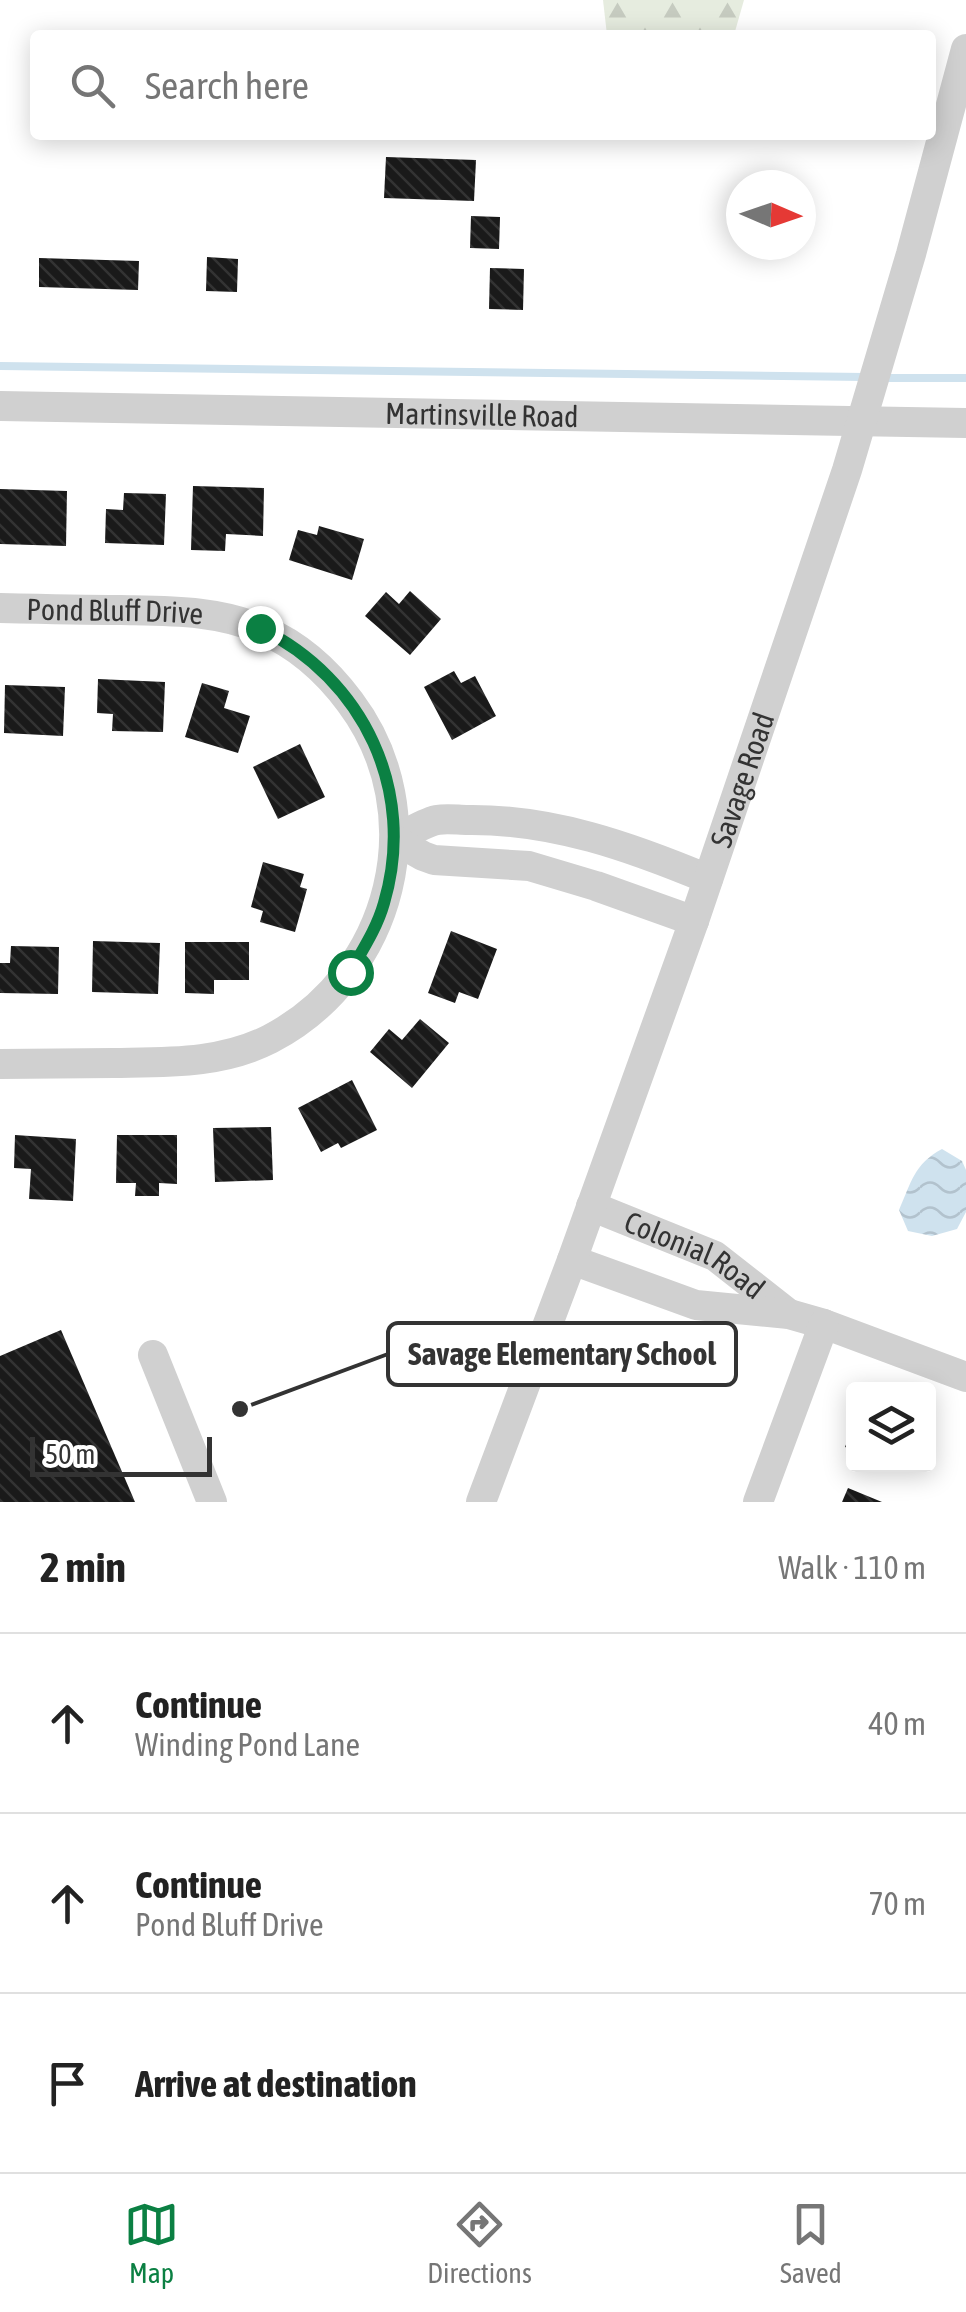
<!DOCTYPE html>
<meta charset="utf-8">
<style>
:root{--surface:#fff;--page:#f2f2f2;--text:#222;--muted:#767676;--line:#e0e0e0;--accent:#0b8043}
body{margin:0;font-family:"Asap Condensed",sans-serif;background:var(--page);color:var(--text)}
.controls{position:absolute;right:30px;bottom:30px;display:grid;overflow:hidden;border-radius:10px;box-shadow:0 5px 25px #0003}
.controls button{width:90px;height:90px;display:grid;place-items:center;padding:0;border:0;border-bottom:2px solid var(--line);background:var(--surface);color:var(--text);font:50px sans-serif}
.compass{position:absolute;left:726px;top:170px;width:90px;height:90px;border-radius:50%;background:var(--surface);box-shadow:0 5px 25px #0003;rotate:92deg}
.scale{position:absolute;left:30px;bottom:25px;width:182px;box-sizing:border-box;padding-left:10px;border:5px solid #333;border-top:0;font-size:28px;line-height:35px;white-space:nowrap;color:#333;-webkit-text-stroke:8px #fff;paint-order:stroke}
.stop{position:absolute;width:30px;height:30px;margin:-22px;border:8px solid #0b8043;border-radius:50%;background:#fff}
.stop.end{background:#0b8043;border-color:#fff;box-shadow:0 2px 10px #0008}
.list{margin:0;padding:0;list-style:none}
h2{display:flex;justify-content:space-between;align-items:center;height:130px;margin:0;padding:0 40px;font-size:42px}
h2 small{font-size:32px;font-weight:400;color:var(--muted)}
.list li{display:grid;grid-template-columns:65px 1fr auto;gap:30px;align-items:center;box-sizing:border-box;height:180px;padding:0 40px;border-top:2px solid var(--line)}
.list b{display:block;font-size:38px;white-space:nowrap}
.list p{margin:0;font-size:32px;white-space:nowrap;color:var(--muted)}
.list em{font-size:32px;font-style:normal;color:var(--muted)}
.icon{flex:none;width:55px;height:55px;fill:none;stroke:currentColor;stroke-width:2;stroke-linecap:round;stroke-linejoin:round}
.map{position:relative;flex:none;width:966px;height:1502px;overflow:hidden}
.search{position:absolute;background:var(--surface);box-shadow:0 5px 25px #0003;left:30px;right:30px;top:30px;height:110px;display:flex;align-items:center;gap:25px;box-sizing:border-box;padding:0 35px;border-radius:10px;color:var(--muted);font-size:38px}
.sheet{height:670px;background:var(--surface)}
nav{display:flex;justify-content:space-around;align-items:center;box-sizing:border-box;height:140px;border-top:2px solid var(--line);background:var(--surface);font-size:28px;color:var(--muted)}
nav a{display:grid;justify-items:center;gap:5px}
nav .on{color:var(--accent)}
.map>svg:first-child{display:block}
.forest{fill:url(#forest-firs)}
.water{fill:url(#water-waves)}
.lines{fill:none;stroke-linecap:round;stroke-linejoin:round}
.stream{stroke:#cfe2ee;stroke-width:8}
.building{fill:url(#building-back-hatch)}
.minor{stroke:#d0d0d0;stroke-width:30}
.route{stroke:#0b8043;stroke-width:12}
.labels{text-anchor:middle;dominant-baseline:central;stroke-width:10;stroke-linejoin:round;paint-order:stroke}
.street-label{font-size:30px;fill:#333;stroke:#fff}
.leader{fill:none;stroke:#333;stroke-width:4}
.callout-dot{fill:#333;stroke:#fff;stroke-width:4}
.callout{fill:#fff;stroke:#333;stroke-width:4}
.callout-label{font-size:32px;text-anchor:middle;font-weight:bold;fill:#333}
</style>
<div class="map">
<svg width="966" height="1502" viewBox="0 0 966 1502">
<defs>
<pattern id="forest-firs" width="22" height="20" patternUnits="userSpaceOnUse" patternTransform="scale(2.5)"><rect width="22" height="20" fill="#e6ecdf"/><path d="M5 1l3.5 6h-7zM16 11l3.5 6h-7z" fill="#c6cbc0"/></pattern>
<pattern id="water-waves" width="16" height="10" patternUnits="userSpaceOnUse" patternTransform="scale(2.5)"><rect width="16" height="10" fill="#cfe2ee"/><path d="M0 5q4-4 8 0t8 0" fill="none" stroke="#b2c2cd"/></pattern>
<pattern id="building-back-hatch" width="6" height="6" patternUnits="userSpaceOnUse" patternTransform="scale(2.5)"><rect width="6" height="6" fill="#1a1a1a"/><path d="M-1 5l2 2M0 0l6 6M5-1l2 2" fill="none" stroke="#333"/></pattern>
</defs>
<rect width="100%" height="100%" fill="#fff"/>
<polygon class="forest" points="603,0 744,0 734,35 607,35"/>
<path class="water" d="M942,1149L962,1161L966,1170V1212L957,1229L932,1236L908,1231L899,1210C911,1183 914,1164 942,1149Z"/>
<g class="lines">
<g class="stream">
<polyline points="0,366 865,377"/>
<polyline points="884,378 966,378"/>
</g>
</g>
<g class="building">
<polygon points="386,157 476,160 474,201 384,198"/>
<polygon points="471,216 500,217 499,249 470,248"/>
<polygon points="207,257 238,259 237,292 206,291"/>
<polygon points="39,258 139,261 138,290 39,287"/>
<polygon points="490,268 524,269 523,310 489,309"/>
<polygon points="193,486 264,488 263,536 226,534 225,551 191,550"/>
<polygon points="0,489 67,491 66,546 0,544"/>
<polygon points="124,493 166,494 164,545 105,543 106,509 123,510"/>
<polygon points="319,526 364,539 352,580 289,560 298,530 317,535"/>
<polygon points="410,591 441,619 410,655 365,616 386,592 399,604"/>
<polygon points="454,671 461,683 475,676 496,716 452,740 424,687"/>
<polygon points="98,679 165,682 163,732 112,731 113,714 97,713"/>
<polygon points="202,683 229,691 224,708 250,716 238,753 185,737"/>
<polygon points="5,685 65,687 63,736 4,733"/>
<polygon points="300,744 325,797 278,819 253,767"/>
<polygon points="263,862 304,874 300,887 307,889 295,932 260,922 263,911 251,907"/>
<polygon points="451,931 497,949 478,999 459,992 455,1003 428,993"/>
<polygon points="93,941 160,943 158,994 92,992"/>
<polygon points="185,942 249,942 249,980 214,980 214,994 185,993"/>
<polygon points="11,946 59,947 58,994 0,993 0,963 10,963"/>
<polygon points="420,1019 449,1043 412,1088 370,1052 389,1029 402,1040"/>
<polygon points="352,1080 377,1130 341,1148 338,1143 321,1152 298,1108"/>
<polygon points="271,1127 273,1180 215,1182 213,1128"/>
<polygon points="15,1135 76,1139 73,1201 29,1199 31,1169 14,1168"/>
<polygon points="117,1135 177,1135 177,1184 159,1183 159,1196 135,1196 136,1183 116,1183"/>
<polygon points="61,1330 135,1502 0,1502 0,1356"/>
<polygon points="853,1427 854,1427 854,1450 845,1447"/>
<polygon points="848,1488 882,1502 842,1502"/>
</g>
<g class="lines">
<g class="minor">
<path id="s1" d="M0,406L966,423"/>
<path id="s2" d="M0,608C40,609 81,610 121,610C170,611 218,610 263,630C298,645 327,671 350,702C434,814 393,975 270,1039C221,1064 167,1062 114,1063C76,1063 38,1064 0,1064"/>
<path d="M395,840C408,833 423,823 437,820C447,818 458,820 468,820C553,819 631,847 708,879"/>
<polyline points="395,840 423,856 434,860 529,866 596,886 694,921"/>
<path id="s3" d="M591,1206L715,1256L789,1314"/>
<polyline points="572,1260 696,1305 789,1314 824,1324 966,1377"/>
<polyline points="153,1355 212,1502"/>
<path id="s4" d="M481,1502L572,1260L694,921L847,470L911,254L966,49"/>
<polyline points="758,1502 824,1324"/>
</g>
</g>
<g class="lines">
<path class="route" d="M260,628C364,679 417,791 384,903C377,928 363,949 350,972"/>
</g>
<g class="labels">
<g class="street-label">
<text stroke="none"><textPath href="#s1" startOffset="482">Martinsville Road</textPath></text>
<text stroke="none"><textPath href="#s2" startOffset="115">Pond Bluff Drive</textPath></text>
<text stroke="none"><textPath href="#s4" startOffset="768">Savage Road</textPath></text>
<text stroke="none"><textPath href="#s3" startOffset="115">Colonial Road</textPath></text>
</g>
</g>
<path class="leader" d="M240 1409L388 1354"/>
<circle class="callout-dot" cx="240" cy="1409" r="10"/>
<rect class="callout" x="388" y="1323" width="348" height="62" rx="10"/>
<g class="callout-label">
<text x="562" y="1365">Savage Elementary School</text>
</g>
</svg>
<div class="controls">
<button><svg class="icon" aria-label="layers" viewBox="0 0 24 24"><path d="M12 4l9 5-9 5-9-5zM3 14l9 5 9-5"/></svg></button>
</div>
<svg class="compass" viewBox="-18 -18 36 36"><path d="M0-13l5 13h-10z" fill="#e53935"/><path d="M0 13l5-13h-10z" fill="#767676"/></svg>
<div class="scale">50 m</div>
<div class="stop" style="left:350px;top:972px"></div>
<div class="stop end" style="left:260px;top:628px"></div>
<div class="search"><svg class="icon" aria-label="search" viewBox="0 0 24 24"><circle cx="10" cy="10" r="6"/><path d="M15 15l6 6"/></svg>Search here</div>
</div>
<section class="sheet">
<h2>2 min<small>Walk · 110 m</small></h2>
<ul class="list">
<li><svg class="icon" aria-label="ahead" viewBox="0 0 24 24"><path d="M12 20V5M6 11l6-6 6 6"/></svg><div><b>Continue</b><p>Winding Pond Lane</p></div><em>40 m</em></li>
<li><svg class="icon" aria-label="ahead" viewBox="0 0 24 24"><path d="M12 20V5M6 11l6-6 6 6"/></svg><div><b>Continue</b><p>Pond Bluff Drive</p></div><em>70 m</em></li>
<li><svg class="icon" aria-label="arrive" viewBox="0 0 24 24"><path d="M6 21V4h12l-3 4 3 4H6"/></svg><div><b>Arrive at destination</b></div></li>
</ul>
</section>
<nav>
<a class="on"><svg class="icon" aria-label="map" viewBox="0 0 24 24"><path d="M3 6l6-2 6 2 6-2v14l-6 2-6-2-6 2zM9 4v14M15 6v14"/></svg>Map</a>
<a><svg class="icon" aria-label="directions" viewBox="0 0 24 24"><path d="M12 3l9 9-9 9-9-9zM9 14v-3h6M13 9l2 2-2 2"/></svg>Directions</a>
<a><svg class="icon" aria-label="saved" viewBox="0 0 24 24"><path d="M7 4h10v16l-5-4-5 4z"/></svg>Saved</a>
</nav>
